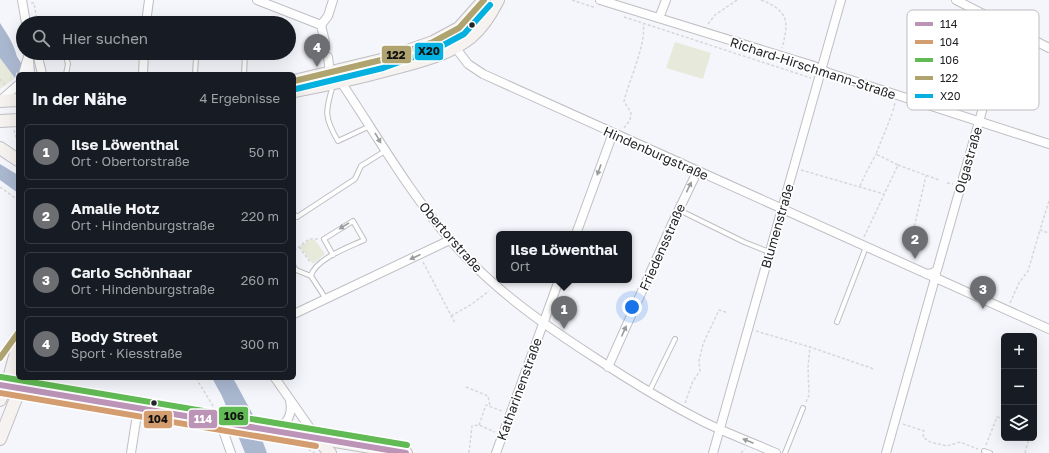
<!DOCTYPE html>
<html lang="de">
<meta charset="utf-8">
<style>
:root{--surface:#171b24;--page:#242831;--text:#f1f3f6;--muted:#9ea1a6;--line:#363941;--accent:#6c6e72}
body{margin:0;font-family:"Golos Text",sans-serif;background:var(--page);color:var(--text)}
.controls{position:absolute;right:12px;bottom:12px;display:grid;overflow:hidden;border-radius:6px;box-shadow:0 4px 16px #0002}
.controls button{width:36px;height:36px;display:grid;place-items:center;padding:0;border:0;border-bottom:1px solid var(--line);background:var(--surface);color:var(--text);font:20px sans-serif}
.you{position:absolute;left:632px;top:307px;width:14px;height:14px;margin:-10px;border:3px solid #fff;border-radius:50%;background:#1a73e8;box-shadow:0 0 0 6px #1a73e833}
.badge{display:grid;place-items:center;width:26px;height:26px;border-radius:50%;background:var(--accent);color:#fff;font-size:13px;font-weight:700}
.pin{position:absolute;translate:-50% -33px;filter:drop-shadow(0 1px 2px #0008)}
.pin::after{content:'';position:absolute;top:21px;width:14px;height:12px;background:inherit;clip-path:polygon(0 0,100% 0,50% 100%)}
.popup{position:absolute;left:496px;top:231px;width:136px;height:52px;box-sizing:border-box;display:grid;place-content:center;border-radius:6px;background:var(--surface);filter:drop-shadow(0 1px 3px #0005);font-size:13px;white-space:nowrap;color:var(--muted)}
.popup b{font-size:15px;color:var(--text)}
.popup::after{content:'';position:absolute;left:50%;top:100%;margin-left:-8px;border:8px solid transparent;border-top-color:var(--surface)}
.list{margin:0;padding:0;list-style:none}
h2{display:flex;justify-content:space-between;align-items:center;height:52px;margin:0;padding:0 16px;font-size:17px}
h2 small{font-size:13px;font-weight:400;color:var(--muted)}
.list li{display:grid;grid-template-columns:26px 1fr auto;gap:12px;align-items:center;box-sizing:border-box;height:56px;margin:0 8px 8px;padding:0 8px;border:1px solid var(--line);border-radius:6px}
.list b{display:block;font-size:15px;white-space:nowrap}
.list p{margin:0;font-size:13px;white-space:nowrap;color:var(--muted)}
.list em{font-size:13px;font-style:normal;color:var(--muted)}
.icon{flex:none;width:22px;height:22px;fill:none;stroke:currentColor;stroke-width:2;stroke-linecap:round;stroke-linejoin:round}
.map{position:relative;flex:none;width:1049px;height:453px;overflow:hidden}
.search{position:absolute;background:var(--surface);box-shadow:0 4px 16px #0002;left:16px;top:16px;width:280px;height:44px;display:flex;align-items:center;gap:10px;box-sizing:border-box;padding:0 14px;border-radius:22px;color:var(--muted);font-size:15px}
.panel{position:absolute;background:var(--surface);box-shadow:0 4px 16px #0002;left:16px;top:72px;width:280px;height:308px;border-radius:6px}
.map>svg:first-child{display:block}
.green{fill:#e7eadb}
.water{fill:#a9b7cf}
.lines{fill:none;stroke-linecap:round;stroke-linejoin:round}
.canal{stroke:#a9b7cf;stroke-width:9}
.street-tunnel{stroke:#cbccd1;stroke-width:8;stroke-dasharray:8 4;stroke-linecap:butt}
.lane-casing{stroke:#bfbfc3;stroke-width:6}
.street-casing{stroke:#bfbfc3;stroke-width:10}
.secondary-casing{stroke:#bfbfc3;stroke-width:14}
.path{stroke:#d6d7d8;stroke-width:1.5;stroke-dasharray:3 2;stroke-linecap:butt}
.lane{stroke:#fefefe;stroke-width:4}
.street{stroke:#fefefe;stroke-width:8}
.secondary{stroke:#f6f2f0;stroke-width:12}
.bus-1-casing{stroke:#fff;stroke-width:9}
.bus-2-casing{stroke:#fff;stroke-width:9}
.bus-3-casing{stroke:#fff;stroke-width:9}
.bus-4-casing{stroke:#fff;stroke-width:9}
.bus-5-casing{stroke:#fff;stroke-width:9}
.bus-1{stroke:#bb94b8;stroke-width:6}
.bus-2{stroke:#d39d70;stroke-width:6}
.bus-3{stroke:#61ba53;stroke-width:6}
.bus-4{stroke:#afa36f;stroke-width:6}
.bus-5{stroke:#04b0df;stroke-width:6}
.oneway{fill:#9b9c9e}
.bus-dot{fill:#232428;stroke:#fff;stroke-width:1.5}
.labels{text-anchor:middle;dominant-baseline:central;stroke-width:3.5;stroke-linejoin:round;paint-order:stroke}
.street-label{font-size:13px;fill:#232428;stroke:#fff}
.key{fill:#fff;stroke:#bdbdbe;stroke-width:1}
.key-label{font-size:11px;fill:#232428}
.line-badge{stroke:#fff;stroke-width:1.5}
.badge-label{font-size:11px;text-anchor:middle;font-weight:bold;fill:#fff}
.pale-badge-label{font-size:11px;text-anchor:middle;font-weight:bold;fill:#111}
</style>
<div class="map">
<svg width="1049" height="453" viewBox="0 0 1049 453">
<rect width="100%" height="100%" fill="#f5f6fb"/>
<g class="green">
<polygon points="675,42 711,53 703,79 666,68"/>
<polygon points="0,58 15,78 0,89"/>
<polygon points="309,240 315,240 325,254 313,264 300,247"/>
</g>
<g class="water">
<path d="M0,23C11,40 23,57 15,78L0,58Z"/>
<polygon points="0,164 18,175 18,193 0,180"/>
<polygon points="212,378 233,378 253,415 267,453 245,453 222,396"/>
</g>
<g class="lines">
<polyline class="canal" points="0,39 23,74"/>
<polyline class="street-tunnel" points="325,42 328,57"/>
<defs>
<g id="lane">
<polyline points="65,53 68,64 66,74"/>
<polyline points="229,54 245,55 244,74"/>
<polyline points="195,74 196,58 204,53"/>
<path d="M333,85C325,112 324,117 338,141L370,126"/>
<polyline points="679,210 744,242 769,252"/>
<polyline points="294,214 297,217 355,179 361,166 385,151"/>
<polyline points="294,267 296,270 311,276"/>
<path d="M326,299L311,276C315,259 349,247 364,240L353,221L324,239L333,255"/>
<polyline points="837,322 866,247"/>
<polyline points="0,358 18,333"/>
<polyline points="649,392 675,339"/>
<polyline points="984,451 990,453"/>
<polyline points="785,453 803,408"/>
</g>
<g id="street">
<polyline points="22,0 26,23"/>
<polyline points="257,0 321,25"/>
<polyline points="600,0 814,66 829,73 1049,144"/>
<polyline points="956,0 1049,48"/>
<polyline points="659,18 666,0"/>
<polyline points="146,23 149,0"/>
<polyline points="321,25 328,16 333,0"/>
<polyline points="321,25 325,42"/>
<polyline points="455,47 468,64 483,74 1049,329"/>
<polyline points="37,53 42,74"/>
<polyline points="328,57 330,73"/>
<polyline points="29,59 30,74"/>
<polyline points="23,74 29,53"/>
<polyline points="143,74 144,53"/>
<path d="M341,82C377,136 409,192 451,241C493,289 544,325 597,359C632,382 668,404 706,423C729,434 753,443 776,453"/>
<polyline points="1,100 18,85"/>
<polyline points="576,234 613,133"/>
<polyline points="927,274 933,273 937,270 1001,44 1007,27"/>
<polyline points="294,314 450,240"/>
<polyline points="608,367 672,224 697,172"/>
<polyline points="275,378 317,438"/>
<polyline points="220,422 231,453"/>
<path d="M272,430C287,426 293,415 290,400"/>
<polyline points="131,453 138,408"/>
<polyline points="496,453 559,280"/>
<polyline points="713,453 841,0"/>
<polyline points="886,453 936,275"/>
</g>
<g id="secondary">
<polyline points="294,81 381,60 433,42 459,28 484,0"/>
<path d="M294,91C328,85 362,77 395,68C421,61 450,54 471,37C483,27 491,14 498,0"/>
<polyline points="0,101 18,100"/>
<polyline points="0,121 18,120"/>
<polyline points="0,148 18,160"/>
<polyline points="37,378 44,386 55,394"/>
<polyline points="6,386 406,453"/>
<polyline points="0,400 8,382 18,345"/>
<polyline points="317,438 330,453"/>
<polyline points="0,439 24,378"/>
</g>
</defs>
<use href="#lane" class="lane-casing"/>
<use href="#street" class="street-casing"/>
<use href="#secondary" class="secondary-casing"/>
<g class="path">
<polyline points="572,0 596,8"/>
<path d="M761,0C789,11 789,22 782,48"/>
<polyline points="31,3 34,3 37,20 35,21"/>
<polyline points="624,17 811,78"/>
<polyline points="708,24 715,15 737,0"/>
<polyline points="0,79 5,85"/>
<polyline points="893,111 895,103"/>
<path d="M624,128L630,120L631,113L624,101C629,81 647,42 643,24"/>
<polyline points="14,130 18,144"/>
<polyline points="898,165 939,180"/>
<polyline points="801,170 884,194"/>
<polyline points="866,173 876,154"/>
<polyline points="947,183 953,184"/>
<polyline points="860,186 865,175"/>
<polyline points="0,187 18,200"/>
<polyline points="1049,201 1040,230 1049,233"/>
<polyline points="912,236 926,176"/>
<polyline points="864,237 898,165 876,154 892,114"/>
<polyline points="299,247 311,263"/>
<polyline points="294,251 309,239 318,239"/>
<polyline points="423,262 455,323"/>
<polyline points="1010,303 1019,283 1028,271 1040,230"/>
<polyline points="451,316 472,304 489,291"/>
<polyline points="756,331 810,347 874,369"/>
<polyline points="196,378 216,411"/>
<polyline points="466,387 488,396 490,406"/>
<polyline points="806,402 809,395 808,367 810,347"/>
<polyline points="685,403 693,381 700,371 699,361 703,344 719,310 728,313"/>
<polyline points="903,424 924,431 923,437 930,442 947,446 960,442 978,449"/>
<polyline points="479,425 486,405 502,411"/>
<polyline points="986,445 997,417 1004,419"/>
<polyline points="304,447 315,453"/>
<polyline points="469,453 472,426 479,425 495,432"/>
<polyline points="741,453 745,449"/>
<polyline points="1025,453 1029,438"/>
</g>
<use href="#lane" class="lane"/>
<use href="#street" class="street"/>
<use href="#secondary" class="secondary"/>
<defs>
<polyline id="bus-1" points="0,385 406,453"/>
<polyline id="bus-2" points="0,393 316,446"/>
<polyline id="bus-3" points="1,377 407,445"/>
<g id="bus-4">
<polyline points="294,81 381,60 433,42 459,28 484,0"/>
<polyline points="0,358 18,333"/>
</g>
<polyline id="bus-5" points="296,89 383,68 436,49 464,34 490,5"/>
</defs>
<use href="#bus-1" class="bus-1-casing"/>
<use href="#bus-2" class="bus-2-casing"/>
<use href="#bus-3" class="bus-3-casing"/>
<use href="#bus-4" class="bus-4-casing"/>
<use href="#bus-5" class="bus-5-casing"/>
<use href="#bus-1" class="bus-1"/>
<use href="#bus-2" class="bus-2"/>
<use href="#bus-3" class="bus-3"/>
<use href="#bus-4" class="bus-4"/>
<use href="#bus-5" class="bus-5"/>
</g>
<defs><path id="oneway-solid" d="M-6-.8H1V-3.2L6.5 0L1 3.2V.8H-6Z"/></defs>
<g class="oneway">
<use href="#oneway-solid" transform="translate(378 138) rotate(60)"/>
<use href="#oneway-solid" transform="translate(599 170) rotate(110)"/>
<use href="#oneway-solid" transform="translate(689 187) rotate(-64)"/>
<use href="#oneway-solid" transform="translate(344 226) rotate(148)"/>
<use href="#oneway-solid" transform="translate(415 257) rotate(155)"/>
<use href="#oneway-solid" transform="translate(624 331) rotate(-66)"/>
<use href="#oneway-solid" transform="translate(748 441) rotate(-157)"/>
</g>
<g class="bus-dot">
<circle cx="472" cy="25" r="3.5"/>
<circle cx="154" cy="403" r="3.5"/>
</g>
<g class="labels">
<g class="street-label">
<text transform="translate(813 68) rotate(18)">Richard-Hirschmann-Straße</text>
<text transform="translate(656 153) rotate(24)">Hindenburgstraße</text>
<text transform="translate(968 160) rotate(-74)">Olgastraße</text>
<text transform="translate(777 226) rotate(-74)">Blumenstraße</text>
<text transform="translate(451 237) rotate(49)">Obertorstraße</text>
<text transform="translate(662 247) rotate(-66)">Friedensstraße</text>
<text transform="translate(519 389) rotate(-70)">Katharinenstraße</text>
</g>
</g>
<rect x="907" y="10" width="132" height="100" rx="6" class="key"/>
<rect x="915" y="22" width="18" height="4" fill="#bb94b8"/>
<rect x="915" y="40" width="18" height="4" fill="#d39d70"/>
<rect x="915" y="58" width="18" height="4" fill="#61ba53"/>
<rect x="915" y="76" width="18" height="4" fill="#afa36f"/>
<rect x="915" y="94" width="18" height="4" fill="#04b0df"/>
<g class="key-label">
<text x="940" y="28">114</text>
<text x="940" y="46">104</text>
<text x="940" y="64">106</text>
<text x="940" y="82">122</text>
<text x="940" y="100">X20</text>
</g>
<g class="line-badge">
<rect x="414" y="42" width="30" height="19" rx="4" fill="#04b0df"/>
<rect x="381" y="45" width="31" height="19" rx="4" fill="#afa36f"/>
<rect x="218" y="406" width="31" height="20" rx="4" fill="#61ba53"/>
<rect x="188" y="409" width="30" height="20" rx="4" fill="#bb94b8"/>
<rect x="143" y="410" width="30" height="19" rx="4" fill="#d39d70"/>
</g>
<g class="badge-label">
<text x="203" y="423">114</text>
</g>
<g class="pale-badge-label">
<text x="429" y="55">X20</text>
<text x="396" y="59">122</text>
<text x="234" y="420">106</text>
<text x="158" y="423">104</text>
</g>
</svg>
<div class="controls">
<button>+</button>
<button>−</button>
<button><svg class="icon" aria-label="layers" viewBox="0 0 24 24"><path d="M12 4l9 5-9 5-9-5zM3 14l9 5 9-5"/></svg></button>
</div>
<div class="you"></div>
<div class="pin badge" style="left:564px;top:329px">1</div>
<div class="popup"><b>Ilse Löwenthal</b>Ort</div>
<div class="pin badge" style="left:915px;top:259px">2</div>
<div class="pin badge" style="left:983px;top:309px">3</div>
<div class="pin badge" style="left:317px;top:67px">4</div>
<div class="search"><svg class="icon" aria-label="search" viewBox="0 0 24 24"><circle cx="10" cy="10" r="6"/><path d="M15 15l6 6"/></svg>Hier suchen</div>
<section class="panel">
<h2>In der Nähe<small>4 Ergebnisse</small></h2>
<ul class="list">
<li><span class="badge">1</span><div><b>Ilse Löwenthal</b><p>Ort · Obertorstraße</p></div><em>50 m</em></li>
<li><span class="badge">2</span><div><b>Amalie Hotz</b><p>Ort · Hindenburgstraße</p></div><em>220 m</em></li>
<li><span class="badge">3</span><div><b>Carlo Schönhaar</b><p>Ort · Hindenburgstraße</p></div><em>260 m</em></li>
<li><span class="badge">4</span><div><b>Body Street</b><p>Sport · Kiesstraße</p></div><em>300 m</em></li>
</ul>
</section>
</div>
